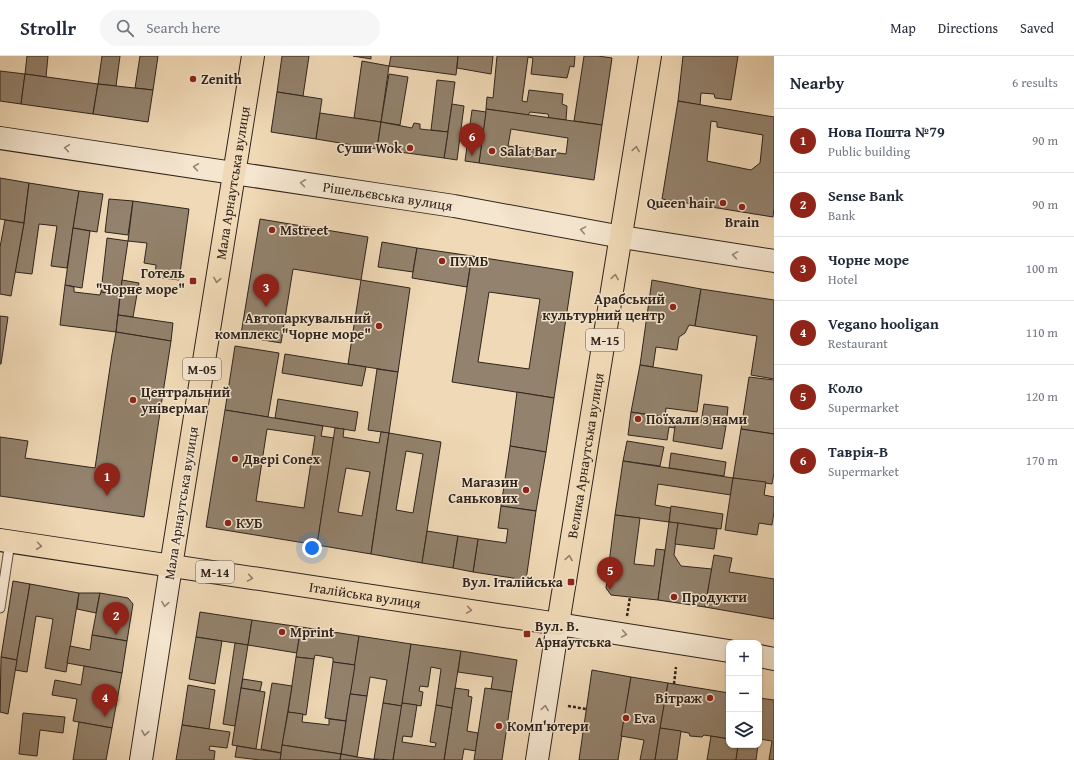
<!DOCTYPE html>
<meta charset="utf-8">
<style>
:root{--surface:#fff;--page:#f6f6f7;--text:#1f2937;--muted:#747a83;--line:#e0e1e3;--accent:#8f2418}
body{margin:0;font-family:"Gentium Book Plus",serif;background:var(--page);color:var(--text)}
.controls{position:absolute;right:12px;bottom:12px;display:grid;overflow:hidden;border-radius:8px;box-shadow:0 1px 3px #0004}
.controls button{width:36px;height:36px;display:grid;place-items:center;padding:0;border:0;border-bottom:1px solid var(--line);background:var(--surface);color:var(--text);font:20px sans-serif}
.you{position:absolute;left:312px;top:492px;width:14px;height:14px;margin:-10px;border:3px solid #fff;border-radius:50%;background:#1a73e8;box-shadow:0 0 0 6px #1a73e833}
.badge{display:grid;place-items:center;width:26px;height:26px;border-radius:50%;background:var(--accent);color:#fff;font-size:13px;font-weight:700}
.pin{position:absolute;translate:-50% -33px;filter:drop-shadow(0 1px 2px #0008)}
.pin::after{content:'';position:absolute;top:21px;width:14px;height:12px;background:inherit;clip-path:polygon(0 0,100% 0,50% 100%)}
.list{margin:0;padding:0;list-style:none}
h2{display:flex;justify-content:space-between;align-items:center;height:52px;margin:0;padding:0 16px;font-size:17px}
h2 small{font-size:13px;font-weight:400;color:var(--muted)}
.list li{display:grid;grid-template-columns:26px 1fr auto;gap:12px;align-items:center;box-sizing:border-box;height:64px;padding:0 16px;border-top:1px solid var(--line)}
.list b{display:block;font-size:15px;white-space:nowrap}
.list p{margin:0;font-size:13px;white-space:nowrap;color:var(--muted)}
.list em{font-size:13px;font-style:normal;color:var(--muted)}
.icon{flex:none;width:22px;height:22px;fill:none;stroke:currentColor;stroke-width:2;stroke-linecap:round;stroke-linejoin:round}
.map{position:relative;flex:none;width:774px;height:704px;overflow:hidden}
header{display:flex;align-items:center;gap:24px;box-sizing:border-box;height:56px;padding:0 20px;background:var(--surface);border-bottom:1px solid var(--line)}
header strong{font-size:19px}
nav{display:flex;gap:22px;margin-inline-start:auto;font-size:14px}
.search{width:280px;height:36px;background:var(--page);display:flex;align-items:center;gap:10px;box-sizing:border-box;padding:0 14px;border-radius:22px;color:var(--muted);font-size:15px}
main{display:flex}
aside{flex:1;background:var(--surface)}
.map>svg:first-child{display:block}
.building{fill:#93826d;stroke:#2f241d;fill-rule:evenodd}
.lines{fill:none;stroke-linecap:round;stroke-linejoin:round}
.lane-casing{stroke:#5f5143;stroke-width:11}
.secondary-casing{stroke:#2f241d;stroke-width:24}
.primary-casing{stroke:#2f241d;stroke-width:24}
.path{stroke:#2f241d;stroke-width:2.5;stroke-dasharray:3 2;stroke-linecap:butt}
.lane{stroke:#f5e6d0;stroke-width:9}
.secondary{stroke:#f5e6d0;stroke-width:22}
.primary{stroke:#f0d9b6;stroke-width:22}
.oneway{stroke:#928576}
.oneway2{stroke:#907e6a}
.poi-dot{fill:#8f2418;stroke:#f5e6d0;stroke-width:1.5}
.labels{text-anchor:middle;dominant-baseline:central;stroke-width:3;stroke-linejoin:round;paint-order:stroke}
.shield{fill:#f5e6d0;stroke:#6a5e53;stroke-width:1}
.shield-label{font-size:13px;font-weight:bold;fill:#2f241d}
.poi-label{font-size:14px;font-weight:bold;fill:#2f241d;stroke:#f5e6d0;text-anchor:start}
.street-label{font-size:14px;fill:#2f241d;stroke:#f5e6d0}
</style>
<header>
<strong>Strollr</strong>
<div class="search"><svg class="icon" aria-label="search" viewBox="0 0 24 24"><circle cx="10" cy="10" r="6"/><path d="M15 15l6 6"/></svg>Search here</div>
<nav><a>Map</a><a>Directions</a><a>Saved</a></nav>
</header>
<main>
<div class="map">
<svg width="774" height="704" viewBox="0 0 774 704">
<rect width="100%" height="100%" fill="#f0d9b6"/>
<filter id="stains"><feTurbulence type="fractalNoise" baseFrequency=".005" numOctaves="4"/><feColorMatrix values="0 0 0 0 .2 0 0 0 0 .09 0 0 0 0 .02 0 0 0 .5 -.17"/></filter>
<radialGradient id="worn" r=".72"><stop offset=".6" stop-color="#630" stop-opacity="0"/><stop offset="1" stop-color="#630" stop-opacity=".3"/></radialGradient>
<g class="building">
<polygon points="27,0 48,0 46,21 25,18"/>
<polygon points="102,0 120,0 116,30 98,28"/>
<polygon points="140,0 158,0 153,34 135,32"/>
<polygon points="282,0 309,0 303,40 277,36"/>
<polygon points="353,0 371,0 371,3"/>
<polygon points="391,0 458,0 456,19 389,10"/>
<polygon points="458,0 493,0 491,18 457,12"/>
<polygon points="497,0 575,0 574,11 570,10 567,22 531,18 533,2 528,1 522,45 527,46 529,34 563,38 562,48 567,50 566,64 549,62 548,58 530,56 528,59 486,53 487,41 493,42"/>
<polygon points="584,0 598,0 612,2 602,69 574,65"/>
<polygon points="683,0 738,0 731,44 715,42 714,38 701,37 700,49 678,45"/>
<polygon points="362,5 389,10 381,66 354,62"/>
<polygon points="0,15 25,18 21,48 0,45"/>
<polygon points="25,18 98,28 93,58 21,48"/>
<polygon points="389,18 408,21 400,69 381,66"/>
<polygon points="437,24 455,26 448,76 431,74"/>
<polygon points="98,28 153,34 148,66 93,58"/>
<polygon points="277,36 322,43 316,83 271,76"/>
<path d="M678,45L774,61V152L773,161L662,143ZM711,65L717,66V71L763,79L760,107L751,114L707,105Z"/>
<polygon points="452,48 464,50 457,104 444,102"/>
<path d="M486,53L602,69L594,124L479,107ZM511,73L568,82L566,98L508,90Z"/>
<polygon points="472,54 486,56 479,107 465,105"/>
<polygon points="320,57 381,66 377,93 316,83"/>
<polygon points="381,66 412,72 414,67 420,68 420,73 448,76 444,102 377,93"/>
<polygon points="0,122 29,127 24,167 0,163"/>
<polygon points="29,127 79,135 67,212 51,210 57,170 39,168 32,218 15,216 24,167"/>
<polygon points="79,135 103,138 97,176 73,172"/>
<polygon points="109,143 133,145 128,179 105,176"/>
<polygon points="133,145 189,153 179,224 155,221 156,209 144,207 147,187 128,185"/>
<polygon points="260,163 368,181 361,224 293,213 281,287 245,281 245,279 241,278"/>
<polygon points="5,164 24,167 11,240 0,238 0,191"/>
<polygon points="73,172 90,175 82,232 65,229"/>
<polygon points="107,182 128,185 120,239 101,236"/>
<polygon points="382,186 417,192 413,216 378,211"/>
<polygon points="417,192 472,200 467,231 412,222"/>
<path d="M472,200L573,216L554,342L452,326ZM489,236L540,243L529,313L478,306Z"/>
<polygon points="122,224 139,227 133,261 118,259"/>
<polygon points="361,224 410,232 398,316 348,308"/>
<polygon points="652,224 701,233 695,270 689,269 685,277 679,281 677,294 656,291 653,311 640,309"/>
<polygon points="65,229 74,231 74,236 100,239 101,236 120,239 116,276 60,269"/>
<polygon points="701,233 774,244 774,323 751,319 757,280 695,270"/>
<polygon points="118,259 173,267 171,285 116,276"/>
<polygon points="0,260 8,261 1,308 0,308"/>
<polygon points="116,276 171,285 144,461 0,440 0,381 28,385 25,402 95,412 112,298"/>
<polygon points="235,290 279,297 268,361 225,354"/>
<polygon points="285,298 366,311 362,330 282,317"/>
<polygon points="640,309 702,319 697,356 666,352 665,361 631,356"/>
<polygon points="377,313 398,316 389,377 368,374"/>
<polygon points="749,321 774,324 774,378 741,373"/>
<polygon points="517,336 554,342 546,396 510,390"/>
<polygon points="278,343 358,356 355,375 275,362"/>
<polygon points="704,348 728,351 726,370 701,367"/>
<path d="M225,354L323,370L321,380L334,382L317,489L206,471ZM267,373L315,380L304,452L256,445Z"/>
<polygon points="631,356 676,363 675,372 669,371 667,384 628,379"/>
<polygon points="676,363 726,370 722,393 673,385"/>
<path d="M335,372L344,373L343,381L379,387L381,376L389,377L371,498L317,489ZM346,412L370,416L362,460L338,456Z"/>
<polygon points="741,373 774,378 774,417 772,428 733,422"/>
<path d="M389,377L441,386L422,507L371,498ZM406,395L423,398L413,457L396,454Z"/>
<polygon points="627,385 664,391 660,410 623,405"/>
<polygon points="510,390 546,396 536,455 501,450"/>
<polygon points="671,397 726,406 724,420 669,412"/>
<polygon points="623,405 733,422 731,439 658,428 655,449 671,452 669,466 615,459"/>
<polygon points="733,422 766,426 764,439 774,441 774,456 772,469 759,467 757,479 725,474"/>
<polygon points="501,450 536,455 526,524 473,516 478,483 506,487 508,473 498,472"/>
<polygon points="671,450 723,458 721,473 669,466"/>
<polygon points="615,459 640,462 634,508 654,510 656,493 665,494 658,544 611,539 606,532"/>
<polygon points="669,466 678,467 674,499 681,510 712,513 705,551 658,544"/>
<polygon points="678,467 717,473 714,493 675,488"/>
<polygon points="427,475 458,480 453,512 422,507"/>
<polygon points="458,480 478,483 473,516 453,512"/>
<polygon points="714,499 732,502 729,516 774,523 774,563 705,551"/>
<polygon points="13,525 30,528 17,604 1,601"/>
<polygon points="30,528 79,537 66,616 45,612 53,563 36,560 27,616 15,614"/>
<polygon points="79,537 100,537 96,557 77,553"/>
<polygon points="100,537 128,542 133,548 127,585 92,579"/>
<polygon points="200,556 252,564 248,589 196,581"/>
<polygon points="252,564 301,571 297,597 248,589"/>
<polygon points="301,571 359,580 355,609 333,606 333,602 315,599 314,603 296,601"/>
<polygon points="92,579 127,585 122,617 67,607 70,590 90,594"/>
<polygon points="359,580 411,588 402,650 383,647 387,624 370,621 367,640 350,638"/>
<polygon points="196,581 222,585 215,628 189,623"/>
<polygon points="235,587 248,589 235,670 223,668"/>
<polygon points="411,588 461,595 452,652 436,649 441,613 431,611 428,631 420,630 419,635 423,636 421,650 402,647"/>
<polygon points="461,595 517,604 512,636 491,633 493,621 458,616"/>
<polygon points="1,601 17,604 8,658 0,656"/>
<polygon points="296,601 314,603 306,659 288,656"/>
<polygon points="333,606 355,609 346,665 325,662"/>
<polygon points="84,610 122,617 112,672 73,665 77,643 52,639 55,624 81,629"/>
<polygon points="592,614 631,621 618,704 579,704"/>
<polygon points="631,621 668,627 655,704 640,704 644,684 621,680"/>
<polygon points="243,623 262,626 260,635 241,632"/>
<polygon points="272,627 292,630 281,697 261,693"/>
<polygon points="668,627 729,637 729,683 704,679 702,681 690,680 689,677 660,672"/>
<polygon points="188,629 215,634 209,673 182,669"/>
<polygon points="241,632 265,636 256,693 232,689"/>
<polygon points="455,632 469,634 468,640 472,641 467,675 478,677 476,695 464,693 462,704 444,704"/>
<polygon points="485,632 512,636 502,704 474,704"/>
<polygon points="350,638 367,640 357,701 341,698"/>
<polygon points="759,642 774,644 774,704 769,704 772,685 759,683"/>
<polygon points="383,647 402,650 393,704 374,703"/>
<polygon points="402,647 417,649 412,681 403,680 402,686 435,691 436,687 430,686 436,649 452,652 444,704 393,704"/>
<polygon points="288,656 303,658 302,666 329,669 329,663 346,665 341,698 282,689"/>
<polygon points="23,657 65,661 63,677 40,674 37,700 19,698"/>
<polygon points="79,666 112,672 106,704 73,704"/>
<polygon points="182,669 230,676 227,692 210,690 209,694 215,695 214,704 176,704"/>
<polygon points="660,672 681,675 677,704 655,704"/>
<polygon points="711,680 729,683 729,689 731,689 730,690 738,691 736,704 707,704"/>
<polygon points="282,689 341,698 340,704 280,704"/>
<polygon points="738,689 758,689 756,704 736,704"/>
<polygon points="237,690 281,697 280,704 260,704 235,701"/>
<polygon points="341,698 357,701 379,704 340,704"/>
</g>
<g class="lines">
<defs>
<polyline id="lane" points="0,552 10,486"/>
<g id="secondary">
<path id="s1" d="M0,82L381,139L454,150L622,181L774,205"/>
<polyline points="759,600 774,603"/>
<polyline points="141,704 171,510"/>
<polyline points="537,704 558,568 729,595"/>
</g>
<g id="primary">
<path id="s2" d="M0,484L558,568L650,0"/>
<path id="s3" d="M171,510L253,0"/>
</g>
</defs>
<use href="#lane" class="lane-casing"/>
<use href="#secondary" class="secondary-casing"/>
<use href="#primary" class="primary-casing"/>
<g class="path">
<polyline points="627,560 630,541"/>
<polyline points="674,628 676,611"/>
<polyline points="568,650 586,653"/>
</g>
<use href="#lane" class="lane"/>
<use href="#secondary" class="secondary"/>
<use href="#primary" class="primary"/>
</g>
<defs><path id="oneway-chevron" d="M-2-3.5L2.5 0L-2 3.5" fill="none" stroke-width="1.6" stroke-linecap="round" stroke-linejoin="round"/></defs>
<g class="oneway">
<use href="#oneway-chevron" transform="translate(67 92) rotate(-172)"/>
<use href="#oneway-chevron" transform="translate(196 111) rotate(-172)"/>
<use href="#oneway-chevron" transform="translate(303 127) rotate(-172)"/>
<use href="#oneway-chevron" transform="translate(583 174) rotate(-170)"/>
<use href="#oneway-chevron" transform="translate(735 199) rotate(-171)"/>
<use href="#oneway-chevron" transform="translate(165 548) rotate(99)"/>
<use href="#oneway-chevron" transform="translate(624 578) rotate(10)"/>
<use href="#oneway-chevron" transform="translate(545 652) rotate(-81)"/>
<use href="#oneway-chevron" transform="translate(145 677) rotate(99)"/>
</g>
<g class="oneway2">
<use href="#oneway-chevron" transform="translate(636 93) rotate(-81)"/>
<use href="#oneway-chevron" transform="translate(615 221) rotate(-81)"/>
<use href="#oneway-chevron" transform="translate(217 224) rotate(99)"/>
<use href="#oneway-chevron" transform="translate(39 490) rotate(8)"/>
<use href="#oneway-chevron" transform="translate(569 502) rotate(-81)"/>
<use href="#oneway-chevron" transform="translate(250 522) rotate(9)"/>
<use href="#oneway-chevron" transform="translate(469 554) rotate(9)"/>
</g>
<g class="poi-dot">
<circle cx="193" cy="23" r="4"/>
<circle cx="410" cy="92" r="4"/>
<circle cx="492" cy="95" r="4"/>
<circle cx="723" cy="147" r="4"/>
<circle cx="742" cy="151" r="4"/>
<circle cx="272" cy="174" r="4"/>
<circle cx="442" cy="205" r="4"/>
<rect x="189" y="221" width="8" height="8" rx="2"/>
<circle cx="673" cy="251" r="4"/>
<circle cx="379" cy="270" r="4"/>
<circle cx="133" cy="344" r="4"/>
<circle cx="638" cy="363" r="4"/>
<circle cx="235" cy="403" r="4"/>
<circle cx="526" cy="434" r="4"/>
<circle cx="228" cy="467" r="4"/>
<rect x="567" y="522" width="8" height="8" rx="2"/>
<circle cx="674" cy="541" r="4"/>
<circle cx="282" cy="576" r="4"/>
<rect x="523" y="574" width="8" height="8" rx="2"/>
<circle cx="710" cy="642" r="4"/>
<circle cx="626" cy="662" r="4"/>
<circle cx="499" cy="670" r="4"/>
</g>
<g class="labels">
<g class="shield">
<rect x="586" y="273" width="38" height="22" rx="3"/>
<rect x="183" y="302" width="38" height="22" rx="3"/>
<rect x="196" y="505" width="38" height="22" rx="3"/>
</g>
<g class="shield-label">
<text x="605" y="284">М-15</text>
<text x="202" y="313">М-05</text>
<text x="215" y="516">М-14</text>
</g>
<g class="poi-label">
<text x="201" y="23">Zenith</text>
<text x="402" y="92" text-anchor="end">Суши Wok</text>
<text x="500" y="95">Salat Bar</text>
<text x="715" y="147" text-anchor="end">Queen hair</text>
<text x="742" y="166" text-anchor="middle">Brain</text>
<text x="280" y="174">Mstreet</text>
<text x="450" y="205">ПУМБ</text>
<text x="185" y="217" text-anchor="end">Готель<tspan x="185" dy="16">"Чорне море"</tspan></text>
<text x="665" y="243" text-anchor="end">Арабський<tspan x="665" dy="16">культурний центр</tspan></text>
<text x="371" y="262" text-anchor="end">Автопаркувальний<tspan x="371" dy="16">комплекс "Чорне море"</tspan></text>
<text x="141" y="336">Центральний<tspan x="141" dy="16">універмаг</tspan></text>
<text x="646" y="363">Поїхали з нами</text>
<text x="243" y="403">Двері Conex</text>
<text x="518" y="426" text-anchor="end">Магазин<tspan x="518" dy="16">Санькових</tspan></text>
<text x="236" y="467">КУБ</text>
<text x="563" y="526" text-anchor="end">Вул. Італійська</text>
<text x="682" y="541">Продукти</text>
<text x="535" y="570">Вул. В.<tspan x="535" dy="16">Арнаутська</tspan></text>
<text x="290" y="576">Mprint</text>
<text x="702" y="642" text-anchor="end">Вітраж</text>
<text x="634" y="662">Eva</text>
<text x="507" y="670">Комп'ютери</text>
</g>
<g class="street-label">
<text stroke="none"><textPath href="#s3" startOffset="388">Мала Арнаутська вулиця</textPath></text>
<text stroke="none"><textPath href="#s1" startOffset="392">Рішельєвська вулиця</textPath></text>
<text stroke="none"><textPath href="#s2" startOffset="735">Велика Арнаутська вулиця</textPath></text>
<text transform="translate(181 447) rotate(-81)">Мала Арнаутська вулиця</text>
<text stroke="none"><textPath href="#s2" startOffset="369">Італійська вулиця</textPath></text>
</g>
</g>
<rect width="100%" height="100%" filter="url(#stains)"/>
<rect width="100%" height="100%" fill="url(#worn)"/>
</svg>
<div class="controls">
<button>+</button>
<button>−</button>
<button><svg class="icon" aria-label="layers" viewBox="0 0 24 24"><path d="M12 4l9 5-9 5-9-5zM3 14l9 5 9-5"/></svg></button>
</div>
<div class="you"></div>
<div class="pin badge" style="left:107px;top:440px">1</div>
<div class="pin badge" style="left:116px;top:579px">2</div>
<div class="pin badge" style="left:266px;top:251px">3</div>
<div class="pin badge" style="left:105px;top:661px">4</div>
<div class="pin badge" style="left:610px;top:534px">5</div>
<div class="pin badge" style="left:472px;top:100px">6</div>
</div>
<aside>
<h2>Nearby<small>6 results</small></h2>
<ul class="list">
<li><span class="badge">1</span><div><b>Нова Пошта №79</b><p>Public building</p></div><em>90 m</em></li>
<li><span class="badge">2</span><div><b>Sense Bank</b><p>Bank</p></div><em>90 m</em></li>
<li><span class="badge">3</span><div><b>Чорне море</b><p>Hotel</p></div><em>100 m</em></li>
<li><span class="badge">4</span><div><b>Vegano hooligan</b><p>Restaurant</p></div><em>110 m</em></li>
<li><span class="badge">5</span><div><b>Коло</b><p>Supermarket</p></div><em>120 m</em></li>
<li><span class="badge">6</span><div><b>Таврія-В</b><p>Supermarket</p></div><em>170 m</em></li>
</ul>
</aside>
</main>
